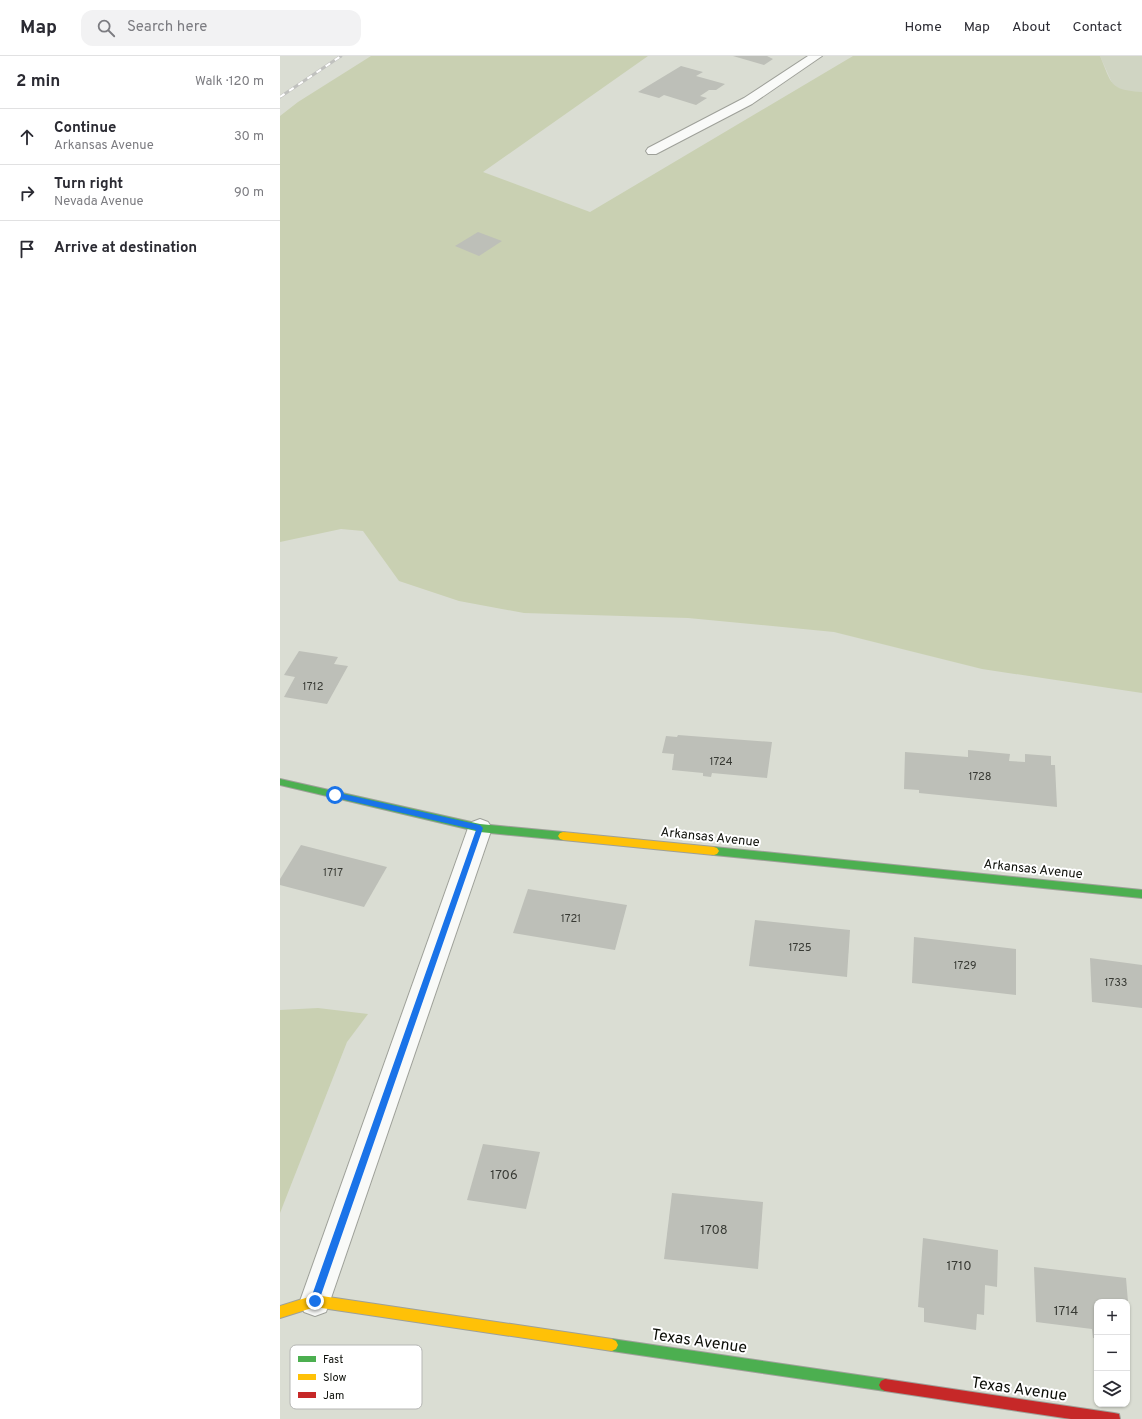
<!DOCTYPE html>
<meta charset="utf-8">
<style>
:root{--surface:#fff;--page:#f2f2f3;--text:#2b2b33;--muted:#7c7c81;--line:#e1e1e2}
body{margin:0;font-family:Overpass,sans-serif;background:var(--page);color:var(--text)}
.controls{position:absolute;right:12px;bottom:12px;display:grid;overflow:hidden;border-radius:8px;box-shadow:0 1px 3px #0004}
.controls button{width:36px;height:36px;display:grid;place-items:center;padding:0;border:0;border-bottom:1px solid var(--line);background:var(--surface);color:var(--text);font:20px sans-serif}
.stop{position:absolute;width:12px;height:12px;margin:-9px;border:3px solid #1a73e8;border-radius:50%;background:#fff}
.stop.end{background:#1a73e8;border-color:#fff;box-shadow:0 1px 4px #0008}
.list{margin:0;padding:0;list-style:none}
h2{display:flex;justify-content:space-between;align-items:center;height:52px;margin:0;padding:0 16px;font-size:17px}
h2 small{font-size:13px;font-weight:400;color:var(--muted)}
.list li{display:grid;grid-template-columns:26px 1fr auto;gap:12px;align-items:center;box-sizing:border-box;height:56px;padding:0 16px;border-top:1px solid var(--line)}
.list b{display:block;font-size:15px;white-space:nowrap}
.list p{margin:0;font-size:13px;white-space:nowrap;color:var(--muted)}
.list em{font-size:13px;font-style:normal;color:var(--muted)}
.icon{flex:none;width:22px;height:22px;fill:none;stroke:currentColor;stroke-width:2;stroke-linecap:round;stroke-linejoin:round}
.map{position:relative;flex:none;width:862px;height:1363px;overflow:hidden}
header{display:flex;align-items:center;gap:24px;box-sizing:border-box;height:56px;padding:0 20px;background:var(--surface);border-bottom:1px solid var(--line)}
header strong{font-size:19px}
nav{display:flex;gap:22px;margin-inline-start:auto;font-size:14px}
.search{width:280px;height:36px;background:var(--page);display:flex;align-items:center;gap:10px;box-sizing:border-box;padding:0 14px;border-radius:12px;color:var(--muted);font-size:15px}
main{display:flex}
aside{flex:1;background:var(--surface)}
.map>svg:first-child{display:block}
.built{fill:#d0d5c3}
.green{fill:#c9d0b2}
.building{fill:#bdbfb8}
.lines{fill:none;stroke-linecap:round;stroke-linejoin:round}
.lane-casing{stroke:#9ea099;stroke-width:2}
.street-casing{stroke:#9ea099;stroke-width:2}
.fast-casing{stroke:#9ea099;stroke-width:2}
.slow-casing{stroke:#9ea099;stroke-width:2}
.jam-casing{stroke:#9ea099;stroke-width:2}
.lane{fill:#f9faf8;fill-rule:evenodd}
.street{fill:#f9faf8;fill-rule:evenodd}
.fast{fill:#4caf50;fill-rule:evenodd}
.slow{fill:#ffc107;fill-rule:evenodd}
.jam{fill:#c62828;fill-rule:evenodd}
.rail-casing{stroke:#c0c1be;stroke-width:3}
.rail{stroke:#fff;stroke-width:2;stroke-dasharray:5.5;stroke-linecap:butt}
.route{fill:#1a73e8}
.labels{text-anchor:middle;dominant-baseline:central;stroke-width:4;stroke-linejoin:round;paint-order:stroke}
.number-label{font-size:11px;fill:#383a34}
.street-label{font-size:13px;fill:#0c0e08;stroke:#fff}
.near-number-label{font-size:13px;fill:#383a34}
.near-street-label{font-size:16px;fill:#0c0e08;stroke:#fff}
.key{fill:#fff;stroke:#b6b7b5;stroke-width:1}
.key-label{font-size:11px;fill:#0c0e08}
</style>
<header>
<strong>Map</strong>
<div class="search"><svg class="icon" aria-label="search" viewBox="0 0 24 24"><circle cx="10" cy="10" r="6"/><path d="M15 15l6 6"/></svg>Search here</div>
<nav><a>Home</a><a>Map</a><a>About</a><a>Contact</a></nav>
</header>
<main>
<aside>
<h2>2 min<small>Walk · 120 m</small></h2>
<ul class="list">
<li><svg class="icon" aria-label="ahead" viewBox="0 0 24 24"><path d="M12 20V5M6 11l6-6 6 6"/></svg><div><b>Continue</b><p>Arkansas Avenue</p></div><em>30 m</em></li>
<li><svg class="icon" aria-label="right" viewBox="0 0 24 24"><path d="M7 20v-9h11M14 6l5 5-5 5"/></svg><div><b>Turn right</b><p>Nevada Avenue</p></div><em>90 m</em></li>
<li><svg class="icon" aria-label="arrive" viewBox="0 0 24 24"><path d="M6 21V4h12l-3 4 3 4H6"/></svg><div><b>Arrive at destination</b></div></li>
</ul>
</aside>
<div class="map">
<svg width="862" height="1363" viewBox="0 0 862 1363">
<rect width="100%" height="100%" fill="#daddd3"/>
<polygon class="built" points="820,0 862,0 862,36 843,35 833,29"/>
<g class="green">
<path d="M91,0H368L203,116L310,156L573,0H820C832,28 829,34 862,36V637L702,613L554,576L408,562L244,557L179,545L119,525L83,475L61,473L0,486V60L18,46Z"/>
<polygon points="38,952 88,958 67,986 0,1157 0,954"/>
</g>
<g class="building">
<polygon points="453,0 487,0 493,3 484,9"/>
<polygon points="401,10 423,16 416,20 445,28 436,34 429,34 420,40 427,42 416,49 384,39 379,42 358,36"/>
<polygon points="198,176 222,185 199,200 175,190"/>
<polygon points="19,595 58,601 54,608 68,610 47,648 4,641 15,621 4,619"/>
<polygon points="398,679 492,686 487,722 432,717 431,721 423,720 423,717 392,714 394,698 382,697 386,680 397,681"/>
<polygon points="688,694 730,698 729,705 745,706 745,698 771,700 771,709 775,709 777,751 639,737 639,734 624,733 625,696 688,701"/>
<polygon points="21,789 107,811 84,851 0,829 0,823"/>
<polygon points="248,833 347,849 335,894 233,877"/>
<polygon points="475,864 570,874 567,921 469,910"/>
<polygon points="634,881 736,893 736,939 632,927"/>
<polygon points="810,902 862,909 862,952 812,946"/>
<polygon points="203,1088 260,1096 246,1153 187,1144"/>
<polygon points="392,1137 483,1146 478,1213 384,1203"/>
<polygon points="643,1182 718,1194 717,1231 705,1229 704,1259 697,1258 696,1274 644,1266 644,1252 638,1251"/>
<polygon points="754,1211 846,1222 848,1246 817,1246 817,1282 813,1282 812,1273 756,1266"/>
<polygon points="847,1250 848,1250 850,1278 847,1277"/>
</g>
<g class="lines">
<defs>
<polygon id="lane" points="528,0 542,0 472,48 376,98 368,98 366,95 368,92 464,42"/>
<polygon id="street" points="200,763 208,766 212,772 50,1245 46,1256 35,1260 24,1256 20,1245 188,772 192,766"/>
<g id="fast">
<polygon points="0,723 200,768 283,776 286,777 288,780 286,783 283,784 200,776 0,729"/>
<polygon points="434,791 862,834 862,842 434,799 431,798 429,795 431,792"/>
<polygon points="332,1283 605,1323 609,1325 611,1329 609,1333 605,1335 332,1295 328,1293 326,1289 328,1285"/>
</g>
<g id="slow">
<polygon points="283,776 434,791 437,792 439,795 437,798 434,799 283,784 280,783 278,780 280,777"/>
<polygon points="35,1239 332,1283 336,1285 338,1289 336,1293 332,1295 35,1251 0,1262 0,1250"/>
</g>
<polygon id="jam" points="605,1323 834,1357 839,1358 840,1363 791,1363 605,1335 601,1333 599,1329 601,1325"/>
</defs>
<use href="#lane" class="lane-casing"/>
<use href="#street" class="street-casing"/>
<use href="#fast" class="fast-casing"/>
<use href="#slow" class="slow-casing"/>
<use href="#jam" class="jam-casing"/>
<use href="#lane" class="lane"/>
<use href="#street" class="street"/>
<use href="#fast" class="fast"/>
<use href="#slow" class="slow"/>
<use href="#jam" class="jam"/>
<defs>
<polyline id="rail" points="0,41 61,0"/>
</defs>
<use href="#rail" class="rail-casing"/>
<use href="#rail" class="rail"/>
</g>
<polygon class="route" points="55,736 200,769 203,772 39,1245 38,1248 35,1249 31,1248 30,1245 196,774 53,741 53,737"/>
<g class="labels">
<g class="number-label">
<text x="33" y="631">1712</text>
<text x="441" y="706">1724</text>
<text x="700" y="721">1728</text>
<text x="53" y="817">1717</text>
<text x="291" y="863">1721</text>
<text x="520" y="892">1725</text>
<text x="685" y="910">1729</text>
<text x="836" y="927">1733</text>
</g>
<g class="street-label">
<text transform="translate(430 782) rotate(6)">Arkansas Avenue</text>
<text transform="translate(753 814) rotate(6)">Arkansas Avenue</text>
</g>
<g class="near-number-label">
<text x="224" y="1120">1706</text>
<text x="434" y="1175">1708</text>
<text x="679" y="1211">1710</text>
<text x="786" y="1256">1714</text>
</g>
<g class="near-street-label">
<text transform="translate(419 1286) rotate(8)">Texas Avenue</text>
<text transform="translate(739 1334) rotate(8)">Texas Avenue</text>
</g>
</g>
<rect x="10" y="1289" width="132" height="64" rx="6" class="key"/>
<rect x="18" y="1300" width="18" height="6" fill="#4caf50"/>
<rect x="18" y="1318" width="18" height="6" fill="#ffc107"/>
<rect x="18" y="1336" width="18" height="6" fill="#c62828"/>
<g class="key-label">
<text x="43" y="1307">Fast</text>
<text x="43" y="1325">Slow</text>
<text x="43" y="1343">Jam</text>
</g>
</svg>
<div class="controls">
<button>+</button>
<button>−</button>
<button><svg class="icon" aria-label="layers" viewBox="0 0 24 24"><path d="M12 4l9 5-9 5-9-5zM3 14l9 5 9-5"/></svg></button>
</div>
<div class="stop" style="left:55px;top:739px"></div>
<div class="stop end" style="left:35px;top:1245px"></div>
</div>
</main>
